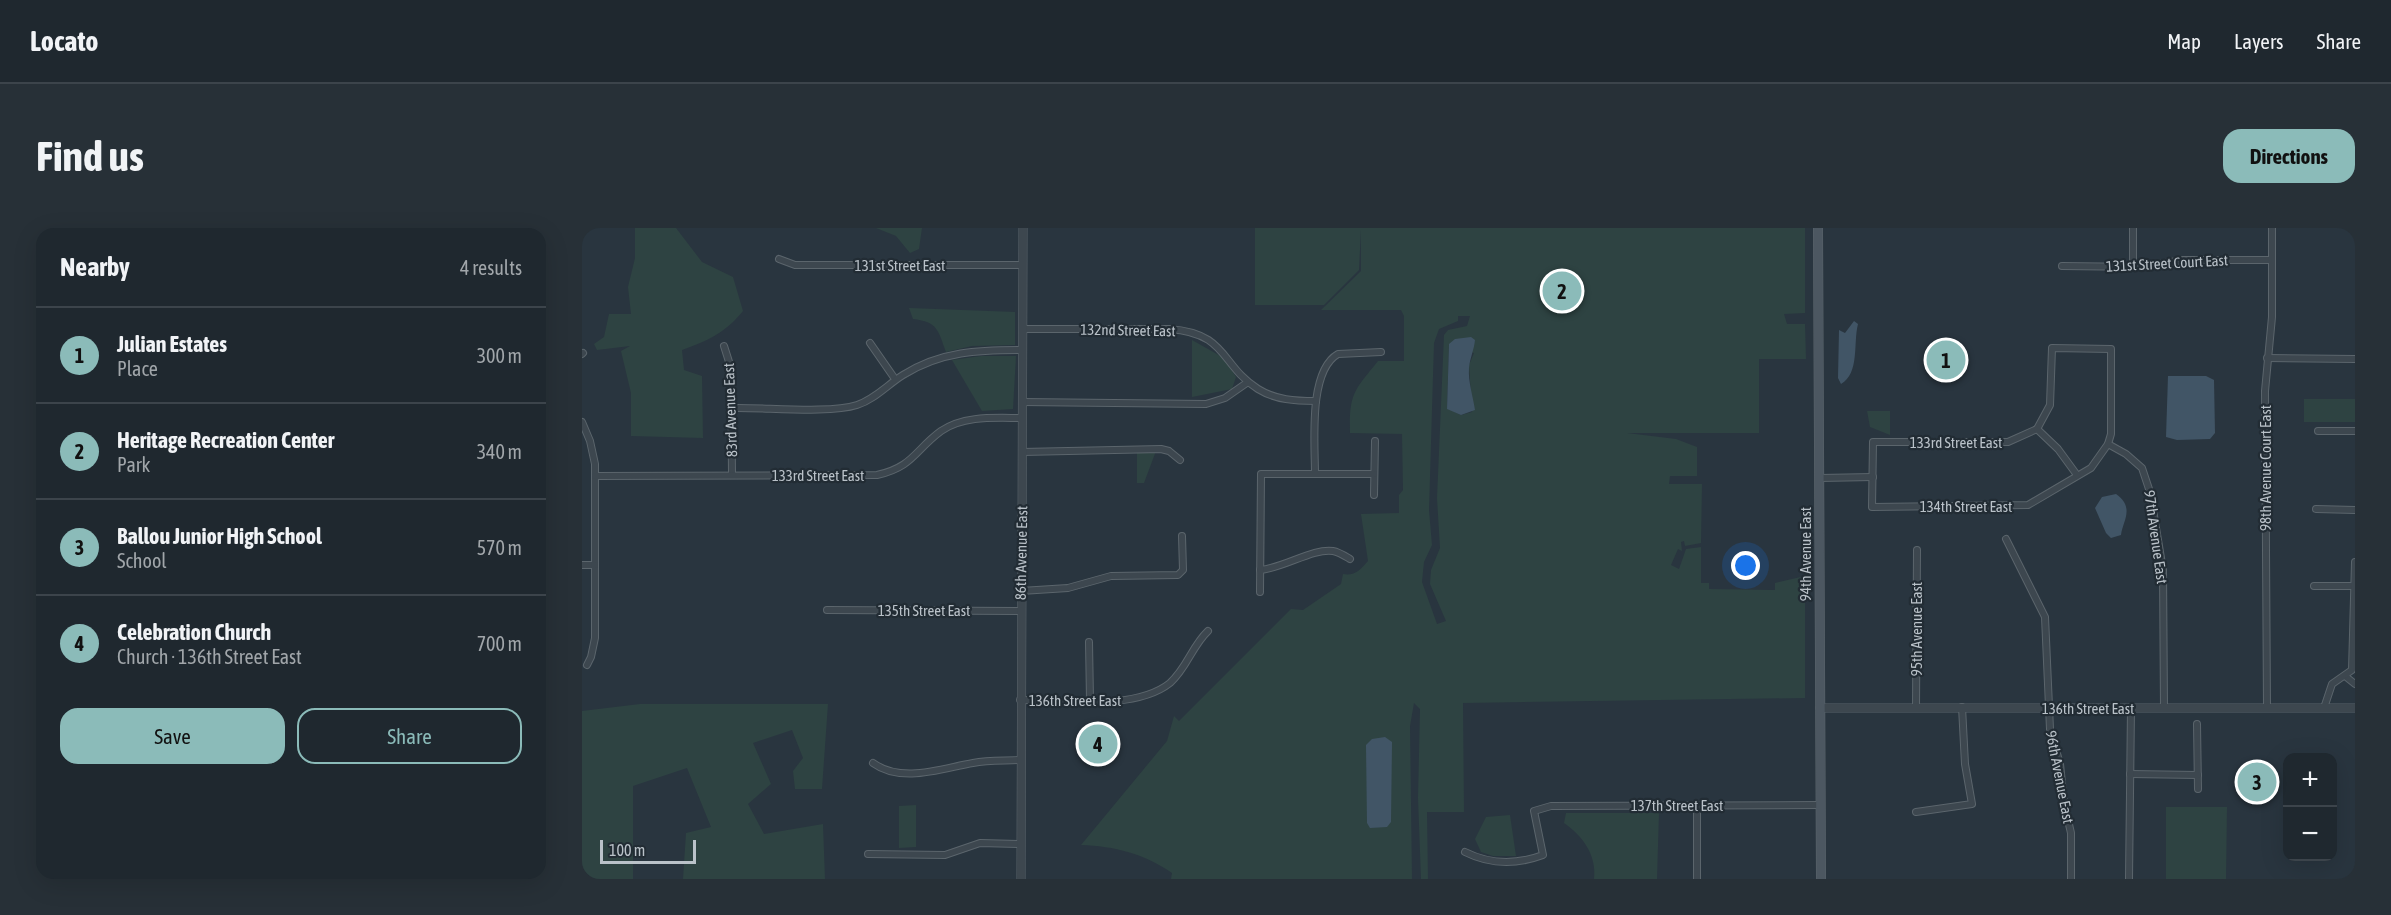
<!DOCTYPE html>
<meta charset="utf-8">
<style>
:root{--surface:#1f282f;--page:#273037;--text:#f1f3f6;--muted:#a1a6aa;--line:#3c444b;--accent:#8bbbb9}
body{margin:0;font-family:"Asap Condensed",sans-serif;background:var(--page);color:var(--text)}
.controls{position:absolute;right:18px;bottom:18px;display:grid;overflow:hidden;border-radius:12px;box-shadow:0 6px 24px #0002}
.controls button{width:54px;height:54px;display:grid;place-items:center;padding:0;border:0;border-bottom:2px solid var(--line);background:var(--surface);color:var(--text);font:30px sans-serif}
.scale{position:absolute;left:18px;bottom:15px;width:96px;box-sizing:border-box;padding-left:6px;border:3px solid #bac2c9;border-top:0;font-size:16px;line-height:21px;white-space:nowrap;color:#bac2c9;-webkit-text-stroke:4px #222c34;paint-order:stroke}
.you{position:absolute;left:1164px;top:338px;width:21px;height:21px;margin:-15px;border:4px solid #fff;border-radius:50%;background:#1a73e8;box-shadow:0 0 0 9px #1a73e833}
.badge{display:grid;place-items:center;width:39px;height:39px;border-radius:50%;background:var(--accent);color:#111;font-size:20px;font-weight:700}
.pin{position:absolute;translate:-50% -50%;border:3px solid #fff;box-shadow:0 2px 6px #0006}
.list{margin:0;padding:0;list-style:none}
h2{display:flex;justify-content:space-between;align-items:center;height:78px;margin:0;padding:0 24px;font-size:26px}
h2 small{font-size:20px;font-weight:400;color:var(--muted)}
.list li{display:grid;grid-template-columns:39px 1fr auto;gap:18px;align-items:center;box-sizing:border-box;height:96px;padding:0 24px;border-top:2px solid var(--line)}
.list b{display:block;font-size:22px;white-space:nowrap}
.list p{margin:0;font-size:20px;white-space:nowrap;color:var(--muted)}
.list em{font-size:20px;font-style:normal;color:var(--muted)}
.actions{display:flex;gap:12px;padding:18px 24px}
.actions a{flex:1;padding:14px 0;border:2px solid var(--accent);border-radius:18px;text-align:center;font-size:21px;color:var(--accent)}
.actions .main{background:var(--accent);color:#111}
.map{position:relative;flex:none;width:1773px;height:651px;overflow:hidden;border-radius:18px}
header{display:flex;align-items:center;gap:36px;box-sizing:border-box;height:84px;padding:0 30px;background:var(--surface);border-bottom:2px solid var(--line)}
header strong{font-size:28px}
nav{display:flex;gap:33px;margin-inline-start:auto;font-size:21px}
.intro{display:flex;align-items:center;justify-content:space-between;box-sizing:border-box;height:144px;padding:0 36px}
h1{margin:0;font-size:42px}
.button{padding:15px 27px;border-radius:18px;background:var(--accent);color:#111;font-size:21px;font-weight:700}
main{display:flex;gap:36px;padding:0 36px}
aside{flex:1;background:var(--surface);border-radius:18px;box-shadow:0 6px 24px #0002}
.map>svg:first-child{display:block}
.green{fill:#2e4342;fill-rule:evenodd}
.water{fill:#415566}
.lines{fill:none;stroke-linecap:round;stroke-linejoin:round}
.minor-casing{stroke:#5b656c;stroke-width:8}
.tertiary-casing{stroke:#5b656c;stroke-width:9}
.secondary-casing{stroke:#5b656c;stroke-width:10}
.minor{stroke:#3d474f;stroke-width:6}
.tertiary{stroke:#3d474f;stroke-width:8}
.secondary{stroke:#4c5761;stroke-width:9}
.labels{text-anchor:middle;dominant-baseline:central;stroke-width:4.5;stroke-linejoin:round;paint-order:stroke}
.street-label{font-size:15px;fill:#bac2c9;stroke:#222c34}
</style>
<header>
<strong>Locato</strong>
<nav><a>Map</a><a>Layers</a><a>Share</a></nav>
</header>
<div class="intro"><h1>Find us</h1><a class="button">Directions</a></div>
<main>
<aside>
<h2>Nearby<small>4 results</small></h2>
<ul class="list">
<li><span class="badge">1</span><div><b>Julian Estates</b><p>Place</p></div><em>300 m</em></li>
<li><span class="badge">2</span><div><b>Heritage Recreation Center</b><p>Park</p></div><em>340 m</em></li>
<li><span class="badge">3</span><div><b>Ballou Junior High School</b><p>School</p></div><em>570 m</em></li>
<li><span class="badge">4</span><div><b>Celebration Church</b><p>Church · 136th Street East</p></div><em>700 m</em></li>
</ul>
<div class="actions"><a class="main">Save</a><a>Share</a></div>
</aside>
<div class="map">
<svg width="1773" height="651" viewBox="0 0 1773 651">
<rect width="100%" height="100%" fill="#29353f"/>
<g class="green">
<path d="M53,0H94L120,34L151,49L161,83C144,104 126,113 100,122L102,142L120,148L121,210L49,208V165L39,123L48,118L15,122L12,116L22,109L27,86H49L46,59L53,30Z"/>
<polygon points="294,0 340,0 337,21 328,25 314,8"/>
<path d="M673,0H1223V85L1202,86L1205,96H1223L1224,131H1177V205H1045L1094,211L1115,219V248H1088L1087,256H1120L1119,315L1103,318L1102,313L1099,314L1100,323L1096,321L1089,337L1097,341L1104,321L1119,319V355H1127V361L1193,362V355L1223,348V470L881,475L882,584H845L846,651H839L836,570L838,481L832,475L828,498L830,651H589L590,645C563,626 532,618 499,617L585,513L592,488L597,493L709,381L721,382L759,356L761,346C773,348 778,342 786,333L779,286L817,285V267L821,262L820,206L768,205C767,165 772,163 796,133H822V88L819,82H739L779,43V1L777,42L742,77H673ZM876,88H888L885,98L866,102L862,107L855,270L858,320L849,342L848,356L864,393L855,396L840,354L842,334L850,317L847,282L852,115L857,101L876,93ZM867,116L892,125L887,137L890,184L879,187L865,180Z"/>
<path d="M327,80L433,84V117L390,118L364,124C356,102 356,94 331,91Z"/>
<polygon points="610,112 642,130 654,149 650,161 610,169"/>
<polygon points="399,128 434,128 431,181 400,183 370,132"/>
<rect x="1722" y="171" width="51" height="23"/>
<polygon points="1285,183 1308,183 1308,207 1288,199"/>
<polygon points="555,223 574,223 562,255 555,255"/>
<polygon points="58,476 246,476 240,561 213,561 211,543 221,530 210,502 171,515 189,556 166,576 182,606 241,596 243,651 101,651 104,605 129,599 105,540 51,558 51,651 0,651 0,483"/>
<polygon points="334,577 334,619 317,620 317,578"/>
<polygon points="1645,579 1644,651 1584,651 1584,579"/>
<path d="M984,585H1077L1075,651H1012C1015,628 1001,608 982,595Z"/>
<polygon points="928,587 934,628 911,628 899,624 893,611 904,589"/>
</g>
<g class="water">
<path d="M1272,93L1276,96C1271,115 1278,145 1259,156L1256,150L1257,102L1263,105Z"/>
<path d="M889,109L893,112C892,122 888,130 887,140C886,154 891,168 893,182L879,187L865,181L867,116L873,111Z"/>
<polygon points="1586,148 1624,148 1632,152 1633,205 1628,211 1595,212 1584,209"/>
<path d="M1534,266C1553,279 1541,293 1539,307L1529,310L1524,305L1513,280L1520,269Z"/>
<polygon points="803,509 810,514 809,594 805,599 788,600 785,595 784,517 790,511"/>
</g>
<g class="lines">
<defs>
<g id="minor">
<polyline points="197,31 213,37 441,37"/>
<polyline points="1480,38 1562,39 1600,32 1690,32"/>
<polyline points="1551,39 1551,0"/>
<path d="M441,101H587C646,105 638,137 676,161C694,172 713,173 734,173"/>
<polyline points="288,115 313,151"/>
<polyline points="142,118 149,140 150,247"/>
<polyline points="0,126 1,125"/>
<polyline points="1685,130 1773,131"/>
<polyline points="440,174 624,176 643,170 666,154"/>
<path d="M150,180C182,179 247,186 275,177C293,171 305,157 321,147C359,123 397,122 441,122"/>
<polyline points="0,194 8,213 13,236 13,410 9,429 5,437"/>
<polyline points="1455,201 1426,214 1291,214 1290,279 1446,277 1509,240 1526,216"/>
<polyline points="1736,203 1773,203"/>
<polyline points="440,224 579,221 587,223 598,232"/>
<path d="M733,246C733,216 726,143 756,126L799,124"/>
<polyline points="1495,247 1476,221 1455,201 1468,177 1470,120 1529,121 1529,206 1526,216 1544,226 1560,240 1568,264 1581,342 1582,480"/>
<path d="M13,248L295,247C331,239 333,222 359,203C382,187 414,190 440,190"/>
<polyline points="1238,250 1291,249"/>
<polyline points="792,267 793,213"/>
<polyline points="1734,281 1773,282"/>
<polyline points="1424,311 1463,389 1468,501 1478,536 1482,575 1489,605 1489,651"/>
<polyline points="0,337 13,337"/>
<path d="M678,342C702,340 731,320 751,323C757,324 763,328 768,331"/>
<polyline points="1732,358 1773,358"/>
<polyline points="439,363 486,360 529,348 596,347 601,342 600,308"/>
<polyline points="678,364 679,246 792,246"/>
<polyline points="245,382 439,383"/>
<polyline points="507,414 508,472"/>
<polyline points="1763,448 1773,456"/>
<path d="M438,472C481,472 553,483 588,455C605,440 610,418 626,403"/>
<polyline points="1334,480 1335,322"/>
<polyline points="1685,480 1683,163 1690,89 1690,0"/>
<polyline points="1742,480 1750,456 1770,442 1773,334"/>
<polyline points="1615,496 1616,561"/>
<path d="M291,535C320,556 361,540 391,535C407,532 423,533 438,532"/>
<polyline points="1548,546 1616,547"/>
<polyline points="1115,577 1115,651"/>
<polyline points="1334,584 1390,576 1383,536 1380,479"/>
<path d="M883,624C909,637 934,637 961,627L952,583L969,578L1239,577"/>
<polyline points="286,626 363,627 398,615 439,616"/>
<polyline points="1547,651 1549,480"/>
</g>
<g id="tertiary">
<polyline points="1238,480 1773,480"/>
<polyline points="439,651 441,0"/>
</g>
<polyline id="secondary" points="1236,0 1239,651"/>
</defs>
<use href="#minor" class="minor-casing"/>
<use href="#tertiary" class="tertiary-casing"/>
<use href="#secondary" class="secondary-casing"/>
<use href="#minor" class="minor"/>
<use href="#tertiary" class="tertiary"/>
<use href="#secondary" class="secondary"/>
</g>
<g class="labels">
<g class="street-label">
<text transform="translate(1585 35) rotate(-3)">131st Street Court East</text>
<text x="318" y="37">131st Street East</text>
<text transform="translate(546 102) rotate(1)">132nd Street East</text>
<text transform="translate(148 182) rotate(-92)">83rd Avenue East</text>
<text x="1374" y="214">133rd Street East</text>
<text transform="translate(1683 240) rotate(-90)">98th Avenue Court East</text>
<text x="236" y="247">133rd Street East</text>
<text x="1384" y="278">134th Street East</text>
<text transform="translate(1574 309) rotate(82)">97th Avenue East</text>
<text transform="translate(439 325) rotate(-89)">86th Avenue East</text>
<text transform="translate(1223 326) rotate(-90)">94th Avenue East</text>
<text x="342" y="382">135th Street East</text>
<text transform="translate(1334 401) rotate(-90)">95th Avenue East</text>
<text x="493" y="472">136th Street East</text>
<text x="1506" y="480">136th Street East</text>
<text transform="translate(1478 549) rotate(79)">96th Avenue East</text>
<text x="1095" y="577">137th Street East</text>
</g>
</g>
</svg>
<div class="controls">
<button>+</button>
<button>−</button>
</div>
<div class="scale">100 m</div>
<div class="you"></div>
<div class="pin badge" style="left:1364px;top:132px">1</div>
<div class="pin badge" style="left:980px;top:63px">2</div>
<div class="pin badge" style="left:1675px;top:554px">3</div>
<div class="pin badge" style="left:516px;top:516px">4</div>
</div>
</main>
